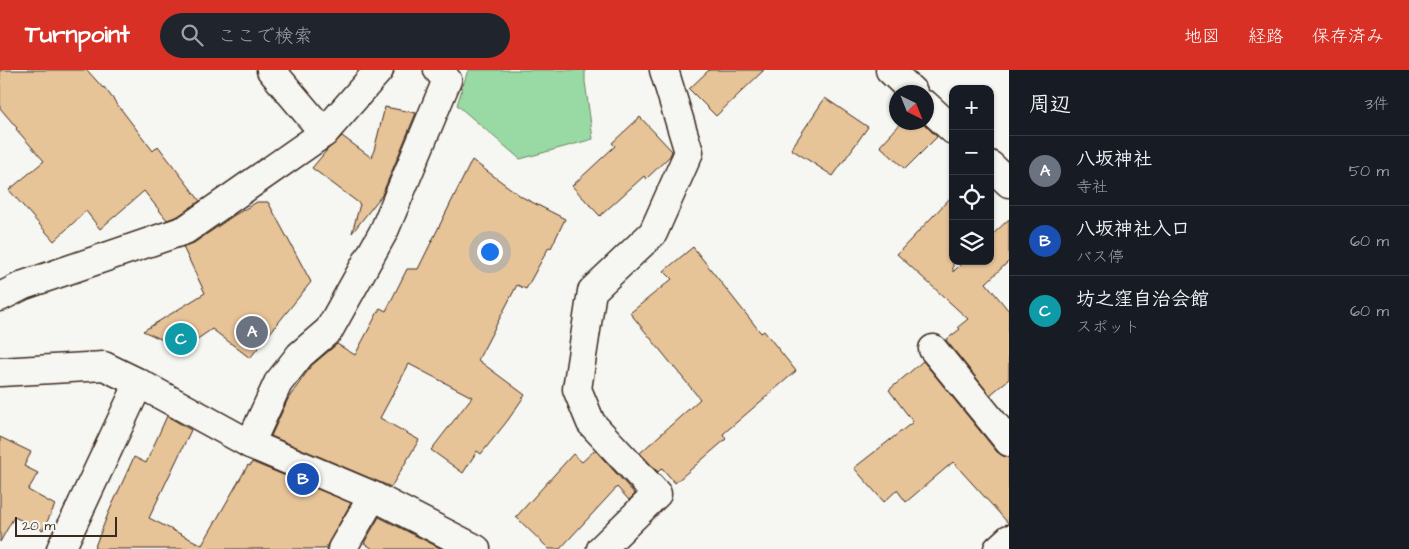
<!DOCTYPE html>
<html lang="ja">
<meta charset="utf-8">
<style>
:root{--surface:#171b24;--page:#20242c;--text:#f1f3f6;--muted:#9ea1a6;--line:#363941;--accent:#d93025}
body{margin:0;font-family:"Architects Daughter","Klee One",sans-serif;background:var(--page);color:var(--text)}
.controls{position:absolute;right:15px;top:15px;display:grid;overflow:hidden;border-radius:10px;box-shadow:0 1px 4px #0004}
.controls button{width:45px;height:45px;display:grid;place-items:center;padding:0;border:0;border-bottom:1px solid var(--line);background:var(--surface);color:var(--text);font:25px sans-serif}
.compass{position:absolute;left:889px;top:15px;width:45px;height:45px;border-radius:50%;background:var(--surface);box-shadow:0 1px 4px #0004;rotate:137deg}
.scale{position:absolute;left:15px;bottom:12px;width:102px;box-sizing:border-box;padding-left:5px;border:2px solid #3b2a1e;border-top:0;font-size:14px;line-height:18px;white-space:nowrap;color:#3b2a1e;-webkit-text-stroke:4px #f6f6f2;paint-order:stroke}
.you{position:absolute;left:489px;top:181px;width:18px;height:18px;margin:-12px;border:4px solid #fff;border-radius:50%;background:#1a73e8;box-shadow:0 0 0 8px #1a73e833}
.badge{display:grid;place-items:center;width:32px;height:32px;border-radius:50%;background:var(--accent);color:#fff;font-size:16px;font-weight:700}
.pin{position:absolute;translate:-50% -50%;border:2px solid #fff;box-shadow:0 1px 5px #0006}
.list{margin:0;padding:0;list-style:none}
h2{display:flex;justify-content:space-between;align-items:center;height:65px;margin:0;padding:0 20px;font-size:21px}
h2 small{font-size:16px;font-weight:400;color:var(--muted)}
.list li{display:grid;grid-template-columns:32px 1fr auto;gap:15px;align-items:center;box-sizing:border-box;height:70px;padding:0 20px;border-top:1px solid var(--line)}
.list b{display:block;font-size:19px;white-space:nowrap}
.list p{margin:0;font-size:16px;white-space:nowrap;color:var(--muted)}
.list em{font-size:16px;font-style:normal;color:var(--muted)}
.icon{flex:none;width:28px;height:28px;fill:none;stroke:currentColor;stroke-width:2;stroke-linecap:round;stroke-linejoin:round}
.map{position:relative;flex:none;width:1009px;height:479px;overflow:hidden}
header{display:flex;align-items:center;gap:30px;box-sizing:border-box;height:70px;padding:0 25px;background:var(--accent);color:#fff}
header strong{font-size:24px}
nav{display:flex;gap:28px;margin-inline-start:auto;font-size:18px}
.search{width:350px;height:45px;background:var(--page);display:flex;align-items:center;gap:12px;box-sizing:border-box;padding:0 18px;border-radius:28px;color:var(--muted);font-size:19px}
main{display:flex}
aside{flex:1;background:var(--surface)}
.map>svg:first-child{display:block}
.green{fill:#99daa4;stroke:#6a8261}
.building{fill:#e7c398;stroke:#3b2a1e}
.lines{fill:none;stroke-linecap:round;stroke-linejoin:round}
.minor-casing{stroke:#3b2a1e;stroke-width:31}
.minor{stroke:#f6f6f2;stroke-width:28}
</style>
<header>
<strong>Turnpoint</strong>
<div class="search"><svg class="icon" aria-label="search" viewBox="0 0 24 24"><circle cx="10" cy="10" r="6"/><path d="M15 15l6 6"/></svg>ここで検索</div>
<nav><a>地図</a><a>経路</a><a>保存済み</a></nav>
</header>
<main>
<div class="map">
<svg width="1009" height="479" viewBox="0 0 1009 479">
<rect width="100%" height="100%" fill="#f6f6f2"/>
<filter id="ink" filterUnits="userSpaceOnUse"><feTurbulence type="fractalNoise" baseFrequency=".02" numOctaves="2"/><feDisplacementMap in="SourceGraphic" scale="10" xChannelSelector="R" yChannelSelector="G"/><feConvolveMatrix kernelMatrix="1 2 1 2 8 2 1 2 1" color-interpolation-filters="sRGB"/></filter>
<g filter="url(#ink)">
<polygon class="green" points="468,0 585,0 585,12 593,69 520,89 457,35"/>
<g class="building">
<polygon points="0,0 87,0 103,18 104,17 153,81 158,76 200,131 178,146 167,150 144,121 100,159 86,141 54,171 9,120 44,91 16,59 17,58 0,38"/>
<polygon points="709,0 764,0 716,46 689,19"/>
<polygon points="825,28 868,57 833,106 791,79"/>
<polygon points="385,37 416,43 382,125 352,163 360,134 312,98 327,80 342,66 372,88"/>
<polygon points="640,47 672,81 670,86 646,109 644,106 600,146 572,116 615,76 612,73"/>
<polygon points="902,52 922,52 937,67 905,99 880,76"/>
<polygon points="472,90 522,127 565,149 551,178 549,177 526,219 517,215 478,290 525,325 508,350 481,384 477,381 463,403 431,380 472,327 409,294 380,348 419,370 391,417 271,366 288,329 311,296 337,274 355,285 380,238 386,241 407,199 418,199"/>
<polygon points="953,125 953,202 964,191 990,191 990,167 1009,149 1009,191 986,213 1009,241 1009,309 990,325 946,270 960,259 958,257 968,249 897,184"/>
<polygon points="257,132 268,132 311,212 250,288 212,259 183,279 143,261 205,223 183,177 194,173 233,146"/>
<polygon points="693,177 761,263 764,261 796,301 723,364 726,369 675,413 662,398 658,402 640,383 700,329 630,243 672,209 664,201"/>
<polygon points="923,291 997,382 1003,386 1009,387 1009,454 953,392 906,432 897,420 884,432 854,398 913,352 889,320"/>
<polygon points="167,346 191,360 149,448 202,475 248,395 250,396 252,392 351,433 325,479 94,479 108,444 134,387 146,393"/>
<polygon points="0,367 31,382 24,396 38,403 28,420 55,435 43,460 14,447 0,472"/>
<polygon points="595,380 635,424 629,430 617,417 560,479 549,479 516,447 573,384 582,392"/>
<polygon points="379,447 442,479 373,479 364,473"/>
</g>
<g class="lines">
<defs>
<g id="minor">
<polyline points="271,0 324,63"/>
<polyline points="890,0 913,22"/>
<polyline points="926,35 953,60"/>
<polyline points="990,95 1009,113"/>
<polyline points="0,227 24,215 185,160 324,63 379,0"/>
<polyline points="933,279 1009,372"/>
<polyline points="0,302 104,296 139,313 250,374 373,426 476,479"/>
<polyline points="250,374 278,313 300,285 329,260 384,161 447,10 438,0"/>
<polyline points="61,479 139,313"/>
<polyline points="342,479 373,426"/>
<polyline points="601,479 657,424 591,353 577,319 592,221 653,163 689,82 664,0"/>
<polyline points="998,479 1009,469"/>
</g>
</defs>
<use href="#minor" class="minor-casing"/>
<use href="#minor" class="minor"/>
</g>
</g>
</svg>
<div class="controls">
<button>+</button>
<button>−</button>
<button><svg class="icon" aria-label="locate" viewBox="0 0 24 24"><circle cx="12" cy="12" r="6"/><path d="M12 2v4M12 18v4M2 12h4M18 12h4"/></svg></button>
<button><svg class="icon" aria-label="layers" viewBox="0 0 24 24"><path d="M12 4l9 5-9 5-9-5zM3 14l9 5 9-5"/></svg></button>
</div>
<svg class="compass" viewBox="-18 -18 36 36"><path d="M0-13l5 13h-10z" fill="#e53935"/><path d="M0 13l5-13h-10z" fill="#9ea1a6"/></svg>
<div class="scale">20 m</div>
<div class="you"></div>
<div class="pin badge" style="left:252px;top:262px;background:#6b7280">A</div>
<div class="pin badge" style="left:303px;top:409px;background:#1a4fb4">B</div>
<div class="pin badge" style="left:181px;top:269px;background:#0f9aa8">C</div>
</div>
<aside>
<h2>周辺<small>3件</small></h2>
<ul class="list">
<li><span class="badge" style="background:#6b7280">A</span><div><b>八坂神社</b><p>寺社</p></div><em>50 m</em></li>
<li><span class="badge" style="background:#1a4fb4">B</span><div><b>八坂神社入口</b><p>バス停</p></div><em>60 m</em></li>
<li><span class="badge" style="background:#0f9aa8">C</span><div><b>坊之窪自治会館</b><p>スポット</p></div><em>60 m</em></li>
</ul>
</aside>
</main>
